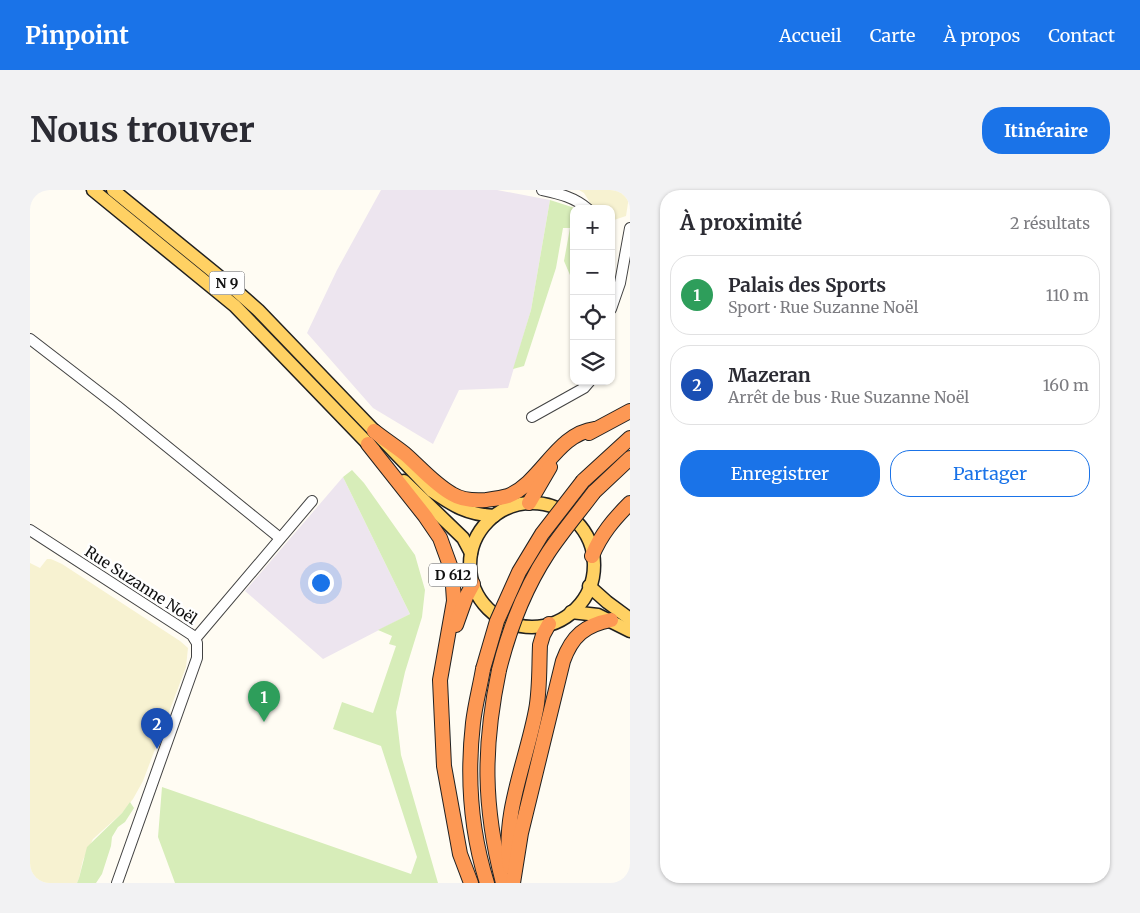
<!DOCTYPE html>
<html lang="fr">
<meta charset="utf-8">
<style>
:root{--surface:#fff;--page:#f2f2f3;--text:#2b2b33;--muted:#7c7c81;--line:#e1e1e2;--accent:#1a73e8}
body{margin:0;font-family:Merriweather,serif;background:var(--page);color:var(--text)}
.controls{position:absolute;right:15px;top:15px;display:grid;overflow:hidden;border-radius:10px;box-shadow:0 1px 4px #0004}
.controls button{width:45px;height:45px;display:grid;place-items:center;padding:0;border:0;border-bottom:1px solid var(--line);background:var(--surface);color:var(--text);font:25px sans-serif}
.you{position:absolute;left:290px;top:392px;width:18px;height:18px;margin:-12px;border:4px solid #fff;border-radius:50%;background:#1a73e8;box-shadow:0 0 0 8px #1a73e833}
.badge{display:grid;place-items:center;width:32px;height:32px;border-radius:50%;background:var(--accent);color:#fff;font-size:16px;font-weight:700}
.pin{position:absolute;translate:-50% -41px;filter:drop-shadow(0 1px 2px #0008)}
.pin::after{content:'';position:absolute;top:26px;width:18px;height:15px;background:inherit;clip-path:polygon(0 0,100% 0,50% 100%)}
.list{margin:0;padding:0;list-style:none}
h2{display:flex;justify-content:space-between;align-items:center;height:65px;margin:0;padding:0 20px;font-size:21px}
h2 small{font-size:16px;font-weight:400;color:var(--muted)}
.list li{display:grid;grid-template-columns:32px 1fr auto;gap:15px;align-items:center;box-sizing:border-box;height:80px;margin:0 10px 10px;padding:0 10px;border:1px solid var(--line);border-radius:20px}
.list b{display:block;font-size:19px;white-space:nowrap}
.list p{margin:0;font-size:16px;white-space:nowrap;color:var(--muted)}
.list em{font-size:16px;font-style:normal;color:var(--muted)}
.actions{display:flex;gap:10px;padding:15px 20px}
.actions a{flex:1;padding:11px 0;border:1px solid var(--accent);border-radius:20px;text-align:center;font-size:18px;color:var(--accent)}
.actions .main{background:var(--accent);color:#fff}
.icon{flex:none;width:28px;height:28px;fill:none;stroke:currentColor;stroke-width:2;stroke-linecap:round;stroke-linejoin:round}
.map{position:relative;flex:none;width:600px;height:693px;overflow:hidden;border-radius:20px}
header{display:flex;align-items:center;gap:30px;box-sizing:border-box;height:70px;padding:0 25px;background:var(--accent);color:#fff}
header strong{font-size:24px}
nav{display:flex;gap:28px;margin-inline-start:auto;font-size:18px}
.intro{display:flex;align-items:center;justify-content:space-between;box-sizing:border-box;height:120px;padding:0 30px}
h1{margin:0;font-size:35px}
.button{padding:12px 22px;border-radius:20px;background:var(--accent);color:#fff;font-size:18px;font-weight:700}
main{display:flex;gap:30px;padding:0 30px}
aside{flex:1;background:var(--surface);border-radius:20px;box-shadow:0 1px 4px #0004}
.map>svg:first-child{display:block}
.industrial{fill:#ede5ef}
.farmland{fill:#f7f2d1}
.green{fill:#d7edb9}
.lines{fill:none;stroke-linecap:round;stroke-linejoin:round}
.minor-casing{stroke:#434343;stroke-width:12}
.major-casing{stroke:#212121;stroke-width:15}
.highway-casing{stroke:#212121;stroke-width:16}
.minor{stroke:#fff;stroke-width:10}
.major{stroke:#ffd163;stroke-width:12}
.highway{stroke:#fd9854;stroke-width:14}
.highway-bridge-casing{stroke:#212121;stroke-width:16;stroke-linecap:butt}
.highway-bridge{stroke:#fd9854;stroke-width:14}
.labels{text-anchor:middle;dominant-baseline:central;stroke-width:5;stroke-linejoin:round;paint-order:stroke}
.shield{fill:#fff;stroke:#585858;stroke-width:1}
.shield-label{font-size:14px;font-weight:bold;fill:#101010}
.street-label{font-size:15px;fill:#101010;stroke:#fff}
</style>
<header>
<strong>Pinpoint</strong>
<nav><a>Accueil</a><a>Carte</a><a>À propos</a><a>Contact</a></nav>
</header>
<div class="intro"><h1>Nous trouver</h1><a class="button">Itinéraire</a></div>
<main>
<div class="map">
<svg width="600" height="693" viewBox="0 0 600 693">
<rect width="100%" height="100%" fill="#fffcf3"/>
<g class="industrial">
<polygon points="351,0 467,0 520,10 501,120 478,198 429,200 403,254 343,218 277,143 307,80"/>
<polygon points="313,287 380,424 293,469 215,401"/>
</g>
<g class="farmland">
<polygon points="549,0 600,0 596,26 581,31 581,19 564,19 554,3"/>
<polygon points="17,369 21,369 32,374 150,451 158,458 156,477 113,591 103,609 92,623 63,649 53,670 49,688 47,693 0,693 0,373 10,378"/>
</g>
<g class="green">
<polygon points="520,10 548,19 544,19 544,84 540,85 534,71 540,38 533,38 526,78 494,176 483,179 501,120"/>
<polygon points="322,280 334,293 385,365 395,400 392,427 375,482 366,522 371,565 408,693 145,693 128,647 132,597 381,684 387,667 351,556 303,539 312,512 343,523 366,456 359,454 362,446 348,440 380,424 313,287"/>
<polygon points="100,612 104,618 95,632 88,637 82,647 81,656 72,684 66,693 47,693 49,688 57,657 92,623"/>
</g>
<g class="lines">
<defs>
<g id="minor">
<path d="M512,0C530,4 544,7 558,19"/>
<polyline points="581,119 590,93 600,38"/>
<polyline points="0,149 87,216 250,348"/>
<polyline points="502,227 554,198 560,191"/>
<polyline points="0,340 162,445 167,453 167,468 87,693"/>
<polyline points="165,449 282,311"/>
</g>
<g id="major">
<polyline points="63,0 205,116 344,260"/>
<path d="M83,0L202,97L228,120L402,301C424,316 436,324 464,326"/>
<polyline points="374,291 433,348 441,363"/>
<circle cx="502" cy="375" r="62"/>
<polyline points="559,396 577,412 600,429"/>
<polyline points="541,422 568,425 600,441"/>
</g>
<g id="highway">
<path d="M344,241C354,249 365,256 375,264C390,277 404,294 422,304C432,310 444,311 456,310C463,309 471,308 478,306C512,292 526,244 565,239"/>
<polyline points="559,243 600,221"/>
<polyline points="338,254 395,326 410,348 422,381 424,411 410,490 414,576 430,664 441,693"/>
<polyline points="553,291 600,248"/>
<polyline points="564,302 600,268"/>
<polyline points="499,313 520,277"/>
<path d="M562,366C571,344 584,329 600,313"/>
<polyline points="426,435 436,407 443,394"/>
<path d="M453,479C450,497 445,515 443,533C437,586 441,642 457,693"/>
<path d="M469,480C453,557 453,616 473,693"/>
<path d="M480,677C472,623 496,573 506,520C510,499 509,477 510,455L513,445L519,434"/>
<path d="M483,693L491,643L533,471C542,446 555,435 581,430"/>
</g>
</defs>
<use href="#minor" class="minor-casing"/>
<use href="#major" class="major-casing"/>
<use href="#highway" class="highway-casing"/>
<use href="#minor" class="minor"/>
<use href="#major" class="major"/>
<use href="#highway" class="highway"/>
<defs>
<g id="highway-bridge">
<polyline points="453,479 467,431 489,382 512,344 553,291"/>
<path d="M469,480C479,440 495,398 518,363C532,342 549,322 564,302"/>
</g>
</defs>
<use href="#highway-bridge" class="highway-bridge-casing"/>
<use href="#highway-bridge" class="highway-bridge"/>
</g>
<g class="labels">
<g class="shield">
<rect x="179.5" y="81.5" width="35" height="23" rx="4"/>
<rect x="399" y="373.5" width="48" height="23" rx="4"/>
</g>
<g class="shield-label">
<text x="197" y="93">N 9</text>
<text x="423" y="385">D 612</text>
</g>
<g class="street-label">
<text transform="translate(111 395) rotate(33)">Rue Suzanne Noël</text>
</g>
</g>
</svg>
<div class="controls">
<button>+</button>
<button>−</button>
<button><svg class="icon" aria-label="locate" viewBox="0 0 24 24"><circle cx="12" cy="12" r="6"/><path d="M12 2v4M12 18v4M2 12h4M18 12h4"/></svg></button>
<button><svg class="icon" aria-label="layers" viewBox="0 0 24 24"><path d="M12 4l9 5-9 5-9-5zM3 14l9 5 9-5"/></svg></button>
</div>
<div class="you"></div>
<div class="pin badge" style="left:234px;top:532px;background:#2e9e5b">1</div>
<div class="pin badge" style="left:127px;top:559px;background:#1a4fb4">2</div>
</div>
<aside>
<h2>À proximité<small>2 résultats</small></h2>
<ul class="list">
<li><span class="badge" style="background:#2e9e5b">1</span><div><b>Palais des Sports</b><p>Sport · Rue Suzanne Noël</p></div><em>110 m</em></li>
<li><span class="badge" style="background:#1a4fb4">2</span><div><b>Mazeran</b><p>Arrêt de bus · Rue Suzanne Noël</p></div><em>160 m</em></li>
</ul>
<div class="actions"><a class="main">Enregistrer</a><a>Partager</a></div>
</aside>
</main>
